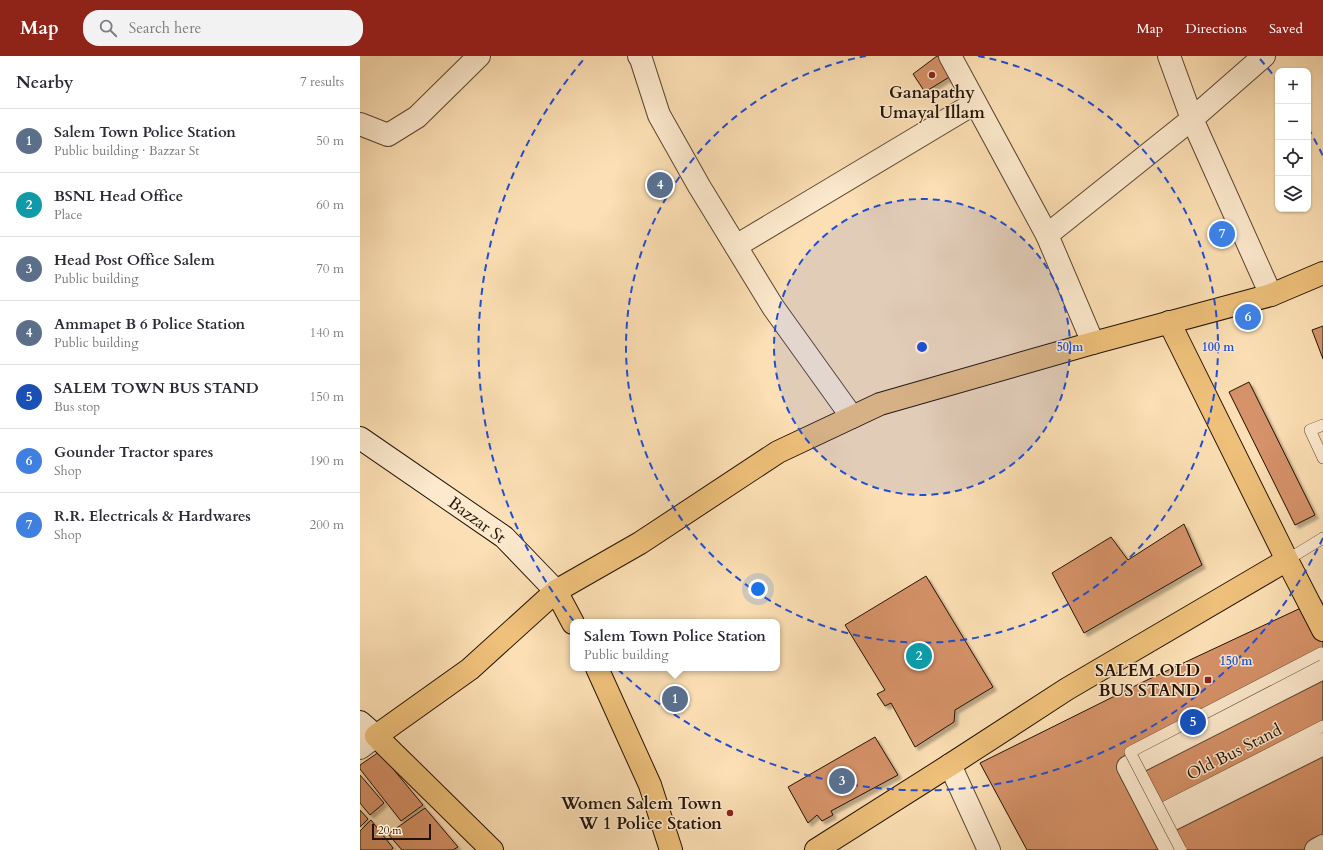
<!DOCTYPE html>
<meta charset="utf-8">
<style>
:root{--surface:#fff;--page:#f2f2f3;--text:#2b2b33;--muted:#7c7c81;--line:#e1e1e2;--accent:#8f2418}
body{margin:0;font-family:Cardo,serif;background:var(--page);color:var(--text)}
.controls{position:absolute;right:12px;top:12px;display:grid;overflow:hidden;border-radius:8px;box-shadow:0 1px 3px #0004}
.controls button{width:36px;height:36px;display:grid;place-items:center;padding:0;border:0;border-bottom:1px solid var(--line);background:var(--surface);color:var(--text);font:20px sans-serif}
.scale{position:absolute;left:12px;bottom:10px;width:59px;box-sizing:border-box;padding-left:4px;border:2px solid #241305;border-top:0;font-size:11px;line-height:14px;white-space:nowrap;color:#241305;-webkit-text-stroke:3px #fdeace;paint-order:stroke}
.you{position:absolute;left:398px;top:533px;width:14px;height:14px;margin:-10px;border:3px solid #fff;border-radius:50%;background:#1a73e8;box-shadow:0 0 0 6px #1a73e833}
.badge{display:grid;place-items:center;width:26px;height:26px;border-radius:50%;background:var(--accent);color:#fff;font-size:13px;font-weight:700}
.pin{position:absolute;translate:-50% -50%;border:2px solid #fff;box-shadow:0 1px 4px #0006}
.popup{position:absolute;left:210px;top:563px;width:210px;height:52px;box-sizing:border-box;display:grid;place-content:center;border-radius:8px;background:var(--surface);filter:drop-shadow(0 1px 3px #0005);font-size:13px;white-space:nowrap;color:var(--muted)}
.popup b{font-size:15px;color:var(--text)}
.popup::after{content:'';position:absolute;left:50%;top:100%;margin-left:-8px;border:8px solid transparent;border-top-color:var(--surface)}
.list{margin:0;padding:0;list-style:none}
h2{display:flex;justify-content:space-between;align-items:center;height:52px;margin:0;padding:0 16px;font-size:17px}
h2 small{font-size:13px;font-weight:400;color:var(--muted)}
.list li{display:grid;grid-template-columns:26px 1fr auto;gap:12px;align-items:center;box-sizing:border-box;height:64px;padding:0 16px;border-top:1px solid var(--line)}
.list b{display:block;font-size:15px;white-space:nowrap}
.list p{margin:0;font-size:13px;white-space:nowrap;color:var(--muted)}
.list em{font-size:13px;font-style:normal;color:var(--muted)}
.icon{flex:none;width:22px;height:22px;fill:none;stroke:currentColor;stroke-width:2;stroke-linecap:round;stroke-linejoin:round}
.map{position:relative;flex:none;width:963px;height:794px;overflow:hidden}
header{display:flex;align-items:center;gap:24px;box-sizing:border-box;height:56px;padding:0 20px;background:var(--accent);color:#fff}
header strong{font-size:19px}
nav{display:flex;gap:22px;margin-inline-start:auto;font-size:14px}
.search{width:280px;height:36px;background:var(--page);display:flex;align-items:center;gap:10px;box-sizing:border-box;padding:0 14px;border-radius:16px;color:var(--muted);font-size:15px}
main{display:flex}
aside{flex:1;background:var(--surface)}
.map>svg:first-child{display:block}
.building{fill:#d69268;stroke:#241305;filter:url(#shadow)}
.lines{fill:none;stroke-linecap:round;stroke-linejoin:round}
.service-casing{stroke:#5a4631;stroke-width:12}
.minor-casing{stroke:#5a4631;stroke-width:24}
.secondary-casing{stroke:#241305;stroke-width:24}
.primary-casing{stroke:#241305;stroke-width:24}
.service{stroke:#fdeace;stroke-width:11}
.minor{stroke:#fdeace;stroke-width:22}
.secondary{stroke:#fdeace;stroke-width:22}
.primary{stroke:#eec07a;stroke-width:22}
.service-bridge-casing{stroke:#5a4631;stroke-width:12;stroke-linecap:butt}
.service-bridge{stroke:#fdeace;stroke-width:11}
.ring{fill:none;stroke:#1d4ed8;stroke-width:2;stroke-dasharray:7 5}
.poi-dot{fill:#8f2418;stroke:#fdeace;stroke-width:1.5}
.labels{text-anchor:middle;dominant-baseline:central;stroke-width:3;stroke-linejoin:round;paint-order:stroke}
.poi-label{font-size:17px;font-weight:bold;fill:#241305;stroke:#fdeace;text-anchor:end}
.street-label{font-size:17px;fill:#241305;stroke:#fdeace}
.centre{fill:#1d4ed8;stroke:#fdeace;stroke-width:2}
.ring-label{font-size:12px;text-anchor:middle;font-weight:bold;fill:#1d4ed8;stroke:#fdeace;stroke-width:3;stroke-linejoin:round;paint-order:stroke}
</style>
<header>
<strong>Map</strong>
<div class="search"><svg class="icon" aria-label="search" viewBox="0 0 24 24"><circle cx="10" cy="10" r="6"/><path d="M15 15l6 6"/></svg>Search here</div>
<nav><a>Map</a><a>Directions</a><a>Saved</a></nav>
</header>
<main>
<aside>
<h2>Nearby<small>7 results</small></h2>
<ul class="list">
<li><span class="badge" style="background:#5c6f8a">1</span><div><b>Salem Town Police Station</b><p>Public building · Bazzar St</p></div><em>50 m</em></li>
<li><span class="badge" style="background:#0f9aa8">2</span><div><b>BSNL Head Office</b><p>Place</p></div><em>60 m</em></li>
<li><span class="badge" style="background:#5c6f8a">3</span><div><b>Head Post Office Salem</b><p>Public building</p></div><em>70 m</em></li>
<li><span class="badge" style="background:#5c6f8a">4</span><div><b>Ammapet B 6 Police Station</b><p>Public building</p></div><em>140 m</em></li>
<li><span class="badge" style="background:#1a4fb4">5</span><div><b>SALEM TOWN BUS STAND</b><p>Bus stop</p></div><em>150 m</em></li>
<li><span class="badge" style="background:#3f7fe0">6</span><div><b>Gounder Tractor spares</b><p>Shop</p></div><em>190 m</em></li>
<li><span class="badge" style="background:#3f7fe0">7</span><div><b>R.R. Electricals &amp; Hardwares</b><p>Shop</p></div><em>200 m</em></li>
</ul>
</aside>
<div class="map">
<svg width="963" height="794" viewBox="0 0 963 794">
<defs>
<filter id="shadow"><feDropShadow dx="3.5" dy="3.5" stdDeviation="1" flood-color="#0004"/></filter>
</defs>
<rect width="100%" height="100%" fill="#fcdfb4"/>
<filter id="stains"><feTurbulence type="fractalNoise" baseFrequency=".005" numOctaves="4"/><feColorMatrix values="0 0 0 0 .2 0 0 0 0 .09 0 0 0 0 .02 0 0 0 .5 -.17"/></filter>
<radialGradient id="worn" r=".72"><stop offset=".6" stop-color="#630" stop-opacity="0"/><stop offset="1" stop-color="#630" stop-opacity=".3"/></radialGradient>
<g class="building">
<polygon points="577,0 580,0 591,20 565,36 553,18"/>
<polygon points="963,270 963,303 952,274"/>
<polygon points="889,326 955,459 935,469 869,336"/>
<polygon points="824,468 842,509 724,577 692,517 751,481 768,504"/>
<polygon points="566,520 633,631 595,654 594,666 555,691 531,647 525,650 517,638 525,634 485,569"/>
<polygon points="960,543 963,549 963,794 667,794 620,707 785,625"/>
<polygon points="515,681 538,719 471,755 473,759 462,765 457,759 448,767 428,731"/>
<polygon points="19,696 63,749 41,765 0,713 0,709"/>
<polygon points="0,719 24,747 10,759 0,747"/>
<polygon points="65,752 98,791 93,794 42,794 28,778"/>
<polygon points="0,754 8,763 0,771"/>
<polygon points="11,764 33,792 31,794 0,794 0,775"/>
</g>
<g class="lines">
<defs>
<g id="service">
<polyline points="963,369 950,374 963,402"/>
<polyline points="927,504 963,482"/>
<polyline points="801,753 963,670"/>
</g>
<g id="minor">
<polyline points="279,0 281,3 299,59 339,130 413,251 492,361"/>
<polyline points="590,0 687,179 733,287"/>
<polyline points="809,0 832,63 911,239"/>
<polyline points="0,68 28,79 57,61 119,0"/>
<polyline points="687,179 832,63 904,0"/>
<polyline points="376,190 615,47"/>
<polyline points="0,692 16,680"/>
<polyline points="590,709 629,794"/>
<polyline points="799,770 963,688"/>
<polyline points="811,794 768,711 963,612"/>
<polyline points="956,794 963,790"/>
</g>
<g id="secondary">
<polyline points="0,382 144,481 196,535"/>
<polyline points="0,666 16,680"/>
</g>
<g id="primary">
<polyline points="809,266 927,504 963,574"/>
<polyline points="196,535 213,567"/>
<polyline points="237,612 290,729 311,794"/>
<polyline points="132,794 16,680 110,613 196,535 280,487 418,396 520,348 733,287 911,239 963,217"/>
<polyline points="456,794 590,709 707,633 927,504"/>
</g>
</defs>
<use href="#service" class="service-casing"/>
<use href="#minor" class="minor-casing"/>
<use href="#secondary" class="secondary-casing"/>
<use href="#primary" class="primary-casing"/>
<use href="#service" class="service"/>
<use href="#minor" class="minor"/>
<use href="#secondary" class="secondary"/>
<use href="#primary" class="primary"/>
<defs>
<polyline id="service-bridge" points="821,794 770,696 961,597 963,600"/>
</defs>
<use href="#service-bridge" class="service-bridge-casing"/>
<use href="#service-bridge" class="service-bridge"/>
</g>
<circle cx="562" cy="291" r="148" fill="#1d4ed8" fill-opacity=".12"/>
<g class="ring">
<circle cx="562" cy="291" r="148"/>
<path d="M618 0A296 296 0 1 1 506 0"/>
<path d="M963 482A444 444 0 1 1 224 3M900 3A444 444 0 0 1 917 24M948 72A444 444 0 0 1 963 100"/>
</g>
<g class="poi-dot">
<circle cx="572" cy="19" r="4"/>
<rect x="844" y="620" width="8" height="8" rx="2"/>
<circle cx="370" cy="757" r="4"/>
</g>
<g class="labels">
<g class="poi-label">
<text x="572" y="36" text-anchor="middle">Ganapathy<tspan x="572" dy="20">Umayal Illam</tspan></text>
<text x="840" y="614">SALEM OLD<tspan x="840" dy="20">BUS STAND</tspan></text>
<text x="362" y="747">Women Salem Town<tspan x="362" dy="20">W 1 Police Station</tspan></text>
</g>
<g class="street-label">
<text transform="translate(117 464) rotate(36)">Bazzar St</text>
<text transform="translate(874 696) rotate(-27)">Old Bus Stand</text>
</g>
</g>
<circle cx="562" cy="291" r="6" class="centre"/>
<g class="ring-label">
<text x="710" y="295">50 m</text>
<text x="858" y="295">100 m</text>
<text x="876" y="609">150 m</text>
</g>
<rect width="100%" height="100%" filter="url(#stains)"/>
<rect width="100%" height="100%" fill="url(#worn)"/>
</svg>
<div class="controls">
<button>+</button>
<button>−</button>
<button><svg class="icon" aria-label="locate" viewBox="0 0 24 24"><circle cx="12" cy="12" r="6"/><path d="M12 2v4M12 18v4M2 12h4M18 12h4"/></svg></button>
<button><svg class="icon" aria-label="layers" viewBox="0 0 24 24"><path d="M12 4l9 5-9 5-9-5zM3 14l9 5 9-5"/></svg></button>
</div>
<div class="scale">20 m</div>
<div class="you"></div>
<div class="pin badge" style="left:315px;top:643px;background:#5c6f8a">1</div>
<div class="popup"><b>Salem Town Police Station</b>Public building</div>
<div class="pin badge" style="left:559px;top:600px;background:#0f9aa8">2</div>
<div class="pin badge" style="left:482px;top:725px;background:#5c6f8a">3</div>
<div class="pin badge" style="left:300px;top:129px;background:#5c6f8a">4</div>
<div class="pin badge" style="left:833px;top:666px;background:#1a4fb4">5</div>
<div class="pin badge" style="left:888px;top:261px;background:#3f7fe0">6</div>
<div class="pin badge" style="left:862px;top:178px;background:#3f7fe0">7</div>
</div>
</main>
